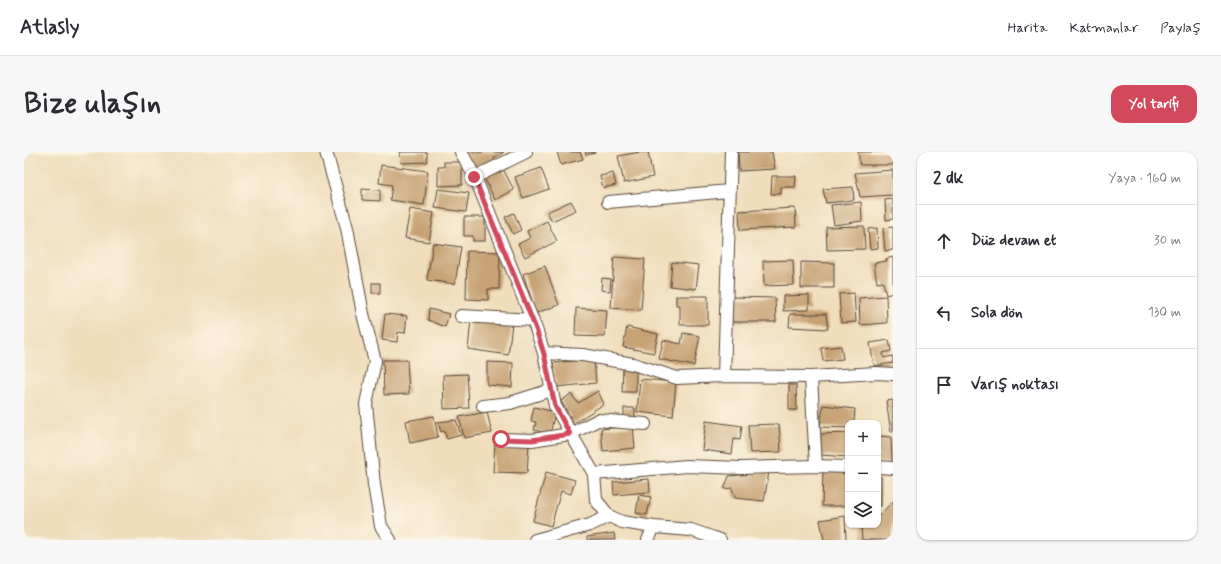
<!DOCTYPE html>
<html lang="tr">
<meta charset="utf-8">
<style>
:root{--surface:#fff;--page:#f7f7f7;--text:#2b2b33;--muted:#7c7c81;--line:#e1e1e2;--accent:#d1495b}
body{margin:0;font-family:Mynerve,sans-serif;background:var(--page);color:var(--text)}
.controls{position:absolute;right:12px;bottom:12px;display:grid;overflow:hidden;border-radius:8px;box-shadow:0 1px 3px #0004}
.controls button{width:36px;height:36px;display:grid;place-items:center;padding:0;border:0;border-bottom:1px solid var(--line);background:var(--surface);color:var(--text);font:20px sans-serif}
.stop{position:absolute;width:12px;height:12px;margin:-9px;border:3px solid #d1495b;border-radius:50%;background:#fff}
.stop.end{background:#d1495b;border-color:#fff;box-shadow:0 1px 4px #0008}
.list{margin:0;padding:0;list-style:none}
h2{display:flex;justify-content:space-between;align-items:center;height:52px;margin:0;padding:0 16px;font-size:17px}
h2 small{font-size:13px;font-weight:400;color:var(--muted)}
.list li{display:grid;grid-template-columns:26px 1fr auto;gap:12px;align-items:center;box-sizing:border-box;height:72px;padding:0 16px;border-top:1px solid var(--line)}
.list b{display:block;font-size:15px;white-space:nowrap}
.list em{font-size:13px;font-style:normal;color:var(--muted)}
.icon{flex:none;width:22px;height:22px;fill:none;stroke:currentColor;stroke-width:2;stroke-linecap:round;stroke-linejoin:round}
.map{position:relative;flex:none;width:869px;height:388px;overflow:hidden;border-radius:12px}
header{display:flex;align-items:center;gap:24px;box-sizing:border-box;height:56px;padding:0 20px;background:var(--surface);border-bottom:1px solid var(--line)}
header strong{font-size:19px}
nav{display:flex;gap:22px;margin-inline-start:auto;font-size:14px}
.intro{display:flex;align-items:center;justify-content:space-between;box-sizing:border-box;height:96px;padding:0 24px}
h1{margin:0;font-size:28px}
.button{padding:10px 18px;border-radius:12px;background:var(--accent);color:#fff;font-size:14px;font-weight:700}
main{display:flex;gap:24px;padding:0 24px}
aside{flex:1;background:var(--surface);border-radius:12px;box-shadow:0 1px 3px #0004}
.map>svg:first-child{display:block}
.building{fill:#c6a275}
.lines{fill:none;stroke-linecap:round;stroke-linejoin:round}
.street-casing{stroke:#564536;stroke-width:14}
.street{stroke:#fff;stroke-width:12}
.route{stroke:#d1495b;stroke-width:5}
</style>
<header>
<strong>Atlasly</strong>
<nav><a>Harita</a><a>Katmanlar</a><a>Paylaş</a></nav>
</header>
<div class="intro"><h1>Bize ulaşın</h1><a class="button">Yol tarifi</a></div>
<main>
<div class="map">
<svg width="869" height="388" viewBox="0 0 869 388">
<rect width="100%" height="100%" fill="#fcf5e5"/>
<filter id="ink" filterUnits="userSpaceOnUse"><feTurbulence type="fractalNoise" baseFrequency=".025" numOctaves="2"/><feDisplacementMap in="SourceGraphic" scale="8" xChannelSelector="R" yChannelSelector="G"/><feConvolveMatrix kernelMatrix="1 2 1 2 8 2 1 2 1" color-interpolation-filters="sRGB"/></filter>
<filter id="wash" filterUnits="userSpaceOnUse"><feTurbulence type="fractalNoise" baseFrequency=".012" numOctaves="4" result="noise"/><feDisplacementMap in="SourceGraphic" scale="16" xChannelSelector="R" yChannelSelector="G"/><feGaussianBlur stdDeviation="0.9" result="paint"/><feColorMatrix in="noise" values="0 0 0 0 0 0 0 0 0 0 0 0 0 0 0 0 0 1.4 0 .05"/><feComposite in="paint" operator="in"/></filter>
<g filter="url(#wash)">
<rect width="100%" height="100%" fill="#efddbc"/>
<g id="blocks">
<g class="building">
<polygon points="376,0 403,0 403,10 377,11"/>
<polygon points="441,0 480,0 470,6 472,10 453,21"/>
<polygon points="533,0 556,0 559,7 537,13"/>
<polygon points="561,0 571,0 571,1 562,3"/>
<polygon points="616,0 624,0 629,25 600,31 594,4"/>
<polygon points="714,0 748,0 751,17 715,19"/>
<polygon points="834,0 869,0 869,13 836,13"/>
<polygon points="420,10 438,10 438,33 414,34 414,15 420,15"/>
<polygon points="357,13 404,19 400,53 366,48 368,33 355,31"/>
<polygon points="478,15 490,38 471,48 460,25"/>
<polygon points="517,16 525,37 499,46 491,25"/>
<polygon points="869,18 869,43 836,45 831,21"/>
<polygon points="589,21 592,33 579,36 576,24"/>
<polygon points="748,24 772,24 771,35 757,35 757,42 747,42"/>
<polygon points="829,35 830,48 802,51 799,37"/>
<polygon points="338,37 356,38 356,49 338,48"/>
<polygon points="414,37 445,41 442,60 411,56"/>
<polygon points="869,47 869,67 862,68 861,48"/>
<polygon points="547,49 552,58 528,69 523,60"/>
<polygon points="837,50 838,69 810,73 807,53"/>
<polygon points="771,56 772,75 716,78 715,59"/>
<polygon points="386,57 410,61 405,90 381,86"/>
<polygon points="490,61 497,78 489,82 481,65"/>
<polygon points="440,65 461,65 461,89 449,89 449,84 440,84"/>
<polygon points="523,69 533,89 501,105 494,92 506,86 503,79"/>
<polygon points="840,74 841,97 803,98 802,75"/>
<polygon points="869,75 869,98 861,99 859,76"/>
<polygon points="853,76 854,96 846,97 844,77"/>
<polygon points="409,91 437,95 431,132 403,128"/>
<polygon points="443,99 476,100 475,137 464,137 464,148 442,147"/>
<polygon points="590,105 621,107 617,158 587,156"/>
<polygon points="869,105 869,141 862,143 859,130 853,131 850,111 863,109 862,107"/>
<polygon points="769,108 770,133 740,134 739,109"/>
<polygon points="648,110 675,113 672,137 646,134"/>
<polygon points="777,110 810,111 810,136 777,136"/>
<polygon points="521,114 535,153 512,161 499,122"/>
<polygon points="578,126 587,127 586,139 577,138"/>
<rect x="348" y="131" width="8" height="10"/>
<polygon points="830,141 832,170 817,171 815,142"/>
<polygon points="785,143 785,158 759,159 759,144"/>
<polygon points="652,144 684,144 684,173 656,173 656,153 652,153"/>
<polygon points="862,144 863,171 836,173 835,146"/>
<polygon points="707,145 751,146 752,170 708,170"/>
<polygon points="552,156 583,158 581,185 551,184"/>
<polygon points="405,157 425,162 421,175 404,168"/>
<polygon points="361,162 383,164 381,181 374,180 373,190 358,188"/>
<polygon points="766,162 802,162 804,177 765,175"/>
<polygon points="447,168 488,172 484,203 444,197"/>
<polygon points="603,175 634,182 630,201 599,195"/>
<polygon points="659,181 676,184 670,214 635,207 639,188 657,192"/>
<polygon points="865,188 867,199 859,201 860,206 869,204 869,211 850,214 846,191"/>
<polygon points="817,194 819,207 799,209 797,196"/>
<polygon points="570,207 572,231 532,235 529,211"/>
<polygon points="359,208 383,208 385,242 360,243"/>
<polygon points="463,210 489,211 488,235 463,233"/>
<polygon points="599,215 612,216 612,240 598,240"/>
<polygon points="443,222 445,256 420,257 419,223"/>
<polygon points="616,227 652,230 649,264 613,260"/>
<polygon points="765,233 772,233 773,258 765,258"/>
<polygon points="574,239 580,252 550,271 537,249 547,242 554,251"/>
<polygon points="869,248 869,280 867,280 862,249"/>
<polygon points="799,253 831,257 830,271 824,271 824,276 796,275"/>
<polygon points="510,255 531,260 526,282 510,278 512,270 507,269"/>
<rect x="600" y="256" width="11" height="10"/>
<polygon points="463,260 468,281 440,286 435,265"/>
<polygon points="410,264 414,285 386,291 382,269"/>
<polygon points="432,268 437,283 423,287 420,279 417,280 414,270"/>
<polygon points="682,269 718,274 716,288 710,287 708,302 678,298"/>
<polygon points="755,272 757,300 726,301 724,273"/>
<polygon points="609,274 611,296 579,299 577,277"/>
<polygon points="824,281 824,305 797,303 797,282"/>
<polygon points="854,284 867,285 868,311 854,310"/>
<polygon points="471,290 505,291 503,321 469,320"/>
<polygon points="522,320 551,328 547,342 537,339 527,374 509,369"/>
<polygon points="745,320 740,349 711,346 708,336 700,337 705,324"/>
<polygon points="799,320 824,320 824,354 798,354"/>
<polygon points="854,324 857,325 857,354 854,354"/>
<polygon points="625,327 626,340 590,343 589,330"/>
<polygon points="615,343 627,345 623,363 612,361"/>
<polygon points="869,349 869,388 838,388 837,373 854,373 854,365"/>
<polygon points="821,364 822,388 800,388 796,368"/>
<polygon points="590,381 591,388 563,388 563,385"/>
</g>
</g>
</g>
<g filter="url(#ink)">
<use href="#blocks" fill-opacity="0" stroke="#564536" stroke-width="1"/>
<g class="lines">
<defs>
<g id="street">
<polyline points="302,0 323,76 339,162 351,209 342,252 350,333 357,374 366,388"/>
<polyline points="437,0 451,25 512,177 520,201 531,254 570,322 572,348 585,364 598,370 630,375 667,378 696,388"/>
<polyline points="451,25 502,0"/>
<polyline points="584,50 705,39"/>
<polyline points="437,164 509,168"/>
<polyline points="520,201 559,203 609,212 653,226 700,224 787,225 852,221 869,222"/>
<polyline points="700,224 707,0"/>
<polyline points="787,225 792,314"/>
<polyline points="459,254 486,251 527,238"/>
<polyline points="477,287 508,288 546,282 574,268 621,272"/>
<polyline points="854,315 869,316"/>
<polyline points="570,322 663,314 717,316 792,314 824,315"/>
<polyline points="511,388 566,373 585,364"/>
<polyline points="624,388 630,375"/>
</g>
</defs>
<use href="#street" class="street-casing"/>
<use href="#street" class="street"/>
</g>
</g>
<g class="lines" filter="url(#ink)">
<polyline class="route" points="450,25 512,177 520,202 531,254 546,282 508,288 477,287"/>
</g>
</svg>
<div class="controls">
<button>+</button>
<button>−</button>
<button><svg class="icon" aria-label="layers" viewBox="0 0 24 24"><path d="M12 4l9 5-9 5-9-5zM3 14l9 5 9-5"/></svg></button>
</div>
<div class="stop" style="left:477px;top:287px"></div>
<div class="stop end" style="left:450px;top:25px"></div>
</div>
<aside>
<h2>2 dk<small>Yaya · 160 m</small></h2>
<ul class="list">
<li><svg class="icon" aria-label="ahead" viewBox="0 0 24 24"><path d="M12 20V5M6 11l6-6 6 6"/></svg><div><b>Düz devam et</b></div><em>30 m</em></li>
<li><svg class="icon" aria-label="left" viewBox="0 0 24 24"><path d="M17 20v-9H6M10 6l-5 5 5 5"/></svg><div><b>Sola dön</b></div><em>130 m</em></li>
<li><svg class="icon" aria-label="arrive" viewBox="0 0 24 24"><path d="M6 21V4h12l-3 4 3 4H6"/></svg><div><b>Varış noktası</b></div></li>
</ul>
</aside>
</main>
